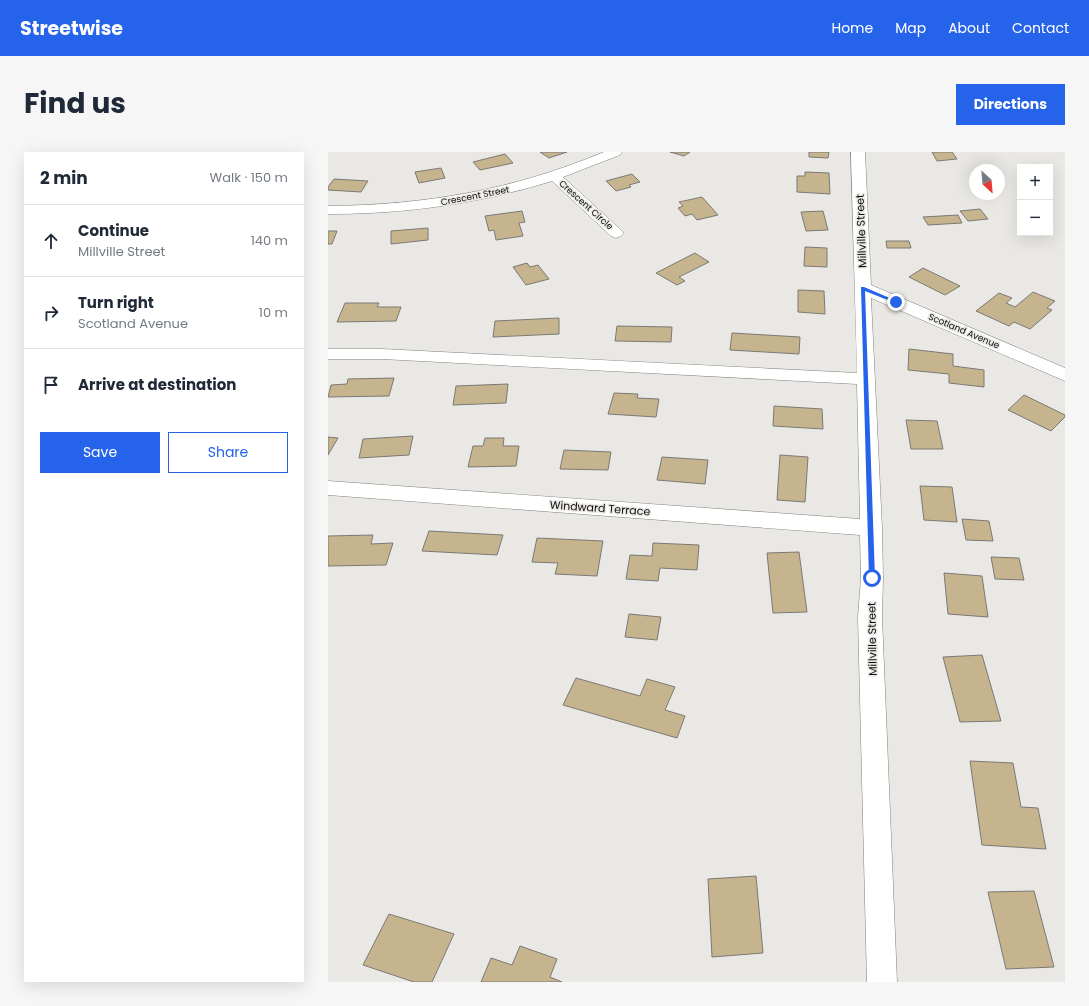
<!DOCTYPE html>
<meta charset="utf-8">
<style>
:root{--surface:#fff;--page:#f6f6f7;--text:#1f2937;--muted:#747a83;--line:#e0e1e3;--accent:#2563eb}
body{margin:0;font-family:Poppins,sans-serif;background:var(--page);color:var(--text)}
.controls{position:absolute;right:12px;top:12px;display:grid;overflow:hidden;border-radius:0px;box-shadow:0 4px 16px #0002}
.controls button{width:36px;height:36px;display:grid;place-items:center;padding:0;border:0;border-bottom:1px solid var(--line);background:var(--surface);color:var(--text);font:20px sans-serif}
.compass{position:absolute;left:641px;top:12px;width:36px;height:36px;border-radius:50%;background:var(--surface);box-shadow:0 4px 16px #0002;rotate:154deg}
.stop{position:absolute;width:12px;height:12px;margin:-9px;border:3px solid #2563eb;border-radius:50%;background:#fff}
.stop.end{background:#2563eb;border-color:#fff;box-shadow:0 1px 4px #0008}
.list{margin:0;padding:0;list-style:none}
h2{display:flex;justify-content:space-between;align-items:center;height:52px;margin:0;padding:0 16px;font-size:17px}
h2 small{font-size:13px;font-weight:400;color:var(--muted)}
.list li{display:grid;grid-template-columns:26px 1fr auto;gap:12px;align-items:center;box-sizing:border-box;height:72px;padding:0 16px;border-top:1px solid var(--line)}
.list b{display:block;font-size:15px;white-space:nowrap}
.list p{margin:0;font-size:13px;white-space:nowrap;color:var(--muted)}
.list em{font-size:13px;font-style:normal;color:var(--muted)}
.actions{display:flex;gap:8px;padding:12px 16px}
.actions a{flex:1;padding:9px 0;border:1px solid var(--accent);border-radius:0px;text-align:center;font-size:14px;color:var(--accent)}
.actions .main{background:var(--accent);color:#fff}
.icon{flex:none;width:22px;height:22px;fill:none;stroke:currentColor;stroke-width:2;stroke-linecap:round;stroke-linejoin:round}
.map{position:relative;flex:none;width:737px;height:830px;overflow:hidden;border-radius:0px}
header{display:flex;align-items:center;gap:24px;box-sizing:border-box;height:56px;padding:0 20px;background:var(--accent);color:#fff}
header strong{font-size:19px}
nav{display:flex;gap:22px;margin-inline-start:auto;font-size:14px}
.intro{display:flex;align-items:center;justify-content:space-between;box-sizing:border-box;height:96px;padding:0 24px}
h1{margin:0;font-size:28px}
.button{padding:10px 18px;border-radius:0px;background:var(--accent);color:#fff;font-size:14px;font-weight:700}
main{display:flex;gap:24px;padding:0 24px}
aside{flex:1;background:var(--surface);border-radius:0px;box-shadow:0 4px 16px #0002}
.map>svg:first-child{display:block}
.building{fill:#c6b48e;stroke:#7b7975}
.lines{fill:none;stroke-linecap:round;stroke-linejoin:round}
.street-casing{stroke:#82807c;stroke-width:1}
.street{fill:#fff;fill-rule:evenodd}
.route{fill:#2563eb}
.labels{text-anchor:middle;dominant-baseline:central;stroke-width:3;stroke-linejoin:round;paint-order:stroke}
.far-street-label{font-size:9px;fill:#0d0c0b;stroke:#eae8e4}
.street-label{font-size:11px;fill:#0d0c0b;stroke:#eae8e4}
</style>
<header>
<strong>Streetwise</strong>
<nav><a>Home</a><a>Map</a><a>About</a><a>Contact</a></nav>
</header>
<div class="intro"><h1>Find us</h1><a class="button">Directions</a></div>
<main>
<aside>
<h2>2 min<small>Walk · 150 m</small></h2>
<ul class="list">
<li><svg class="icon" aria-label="ahead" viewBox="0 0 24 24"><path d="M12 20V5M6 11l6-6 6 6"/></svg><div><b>Continue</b><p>Millville Street</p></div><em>140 m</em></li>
<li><svg class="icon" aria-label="right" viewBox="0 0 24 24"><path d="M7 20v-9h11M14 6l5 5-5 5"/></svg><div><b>Turn right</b><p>Scotland Avenue</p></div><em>10 m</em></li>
<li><svg class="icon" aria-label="arrive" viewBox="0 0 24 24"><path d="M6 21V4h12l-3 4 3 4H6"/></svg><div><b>Arrive at destination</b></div></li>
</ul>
<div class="actions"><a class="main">Save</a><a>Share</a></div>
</aside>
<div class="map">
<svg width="737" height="830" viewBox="0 0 737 830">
<rect width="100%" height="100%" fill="#eae8e4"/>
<g class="building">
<polygon points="212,0 239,0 221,6"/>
<polygon points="342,0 362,0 356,4"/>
<polygon points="481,0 501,0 500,6 481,5"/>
<polygon points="604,0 624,0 629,7 609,9"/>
<polygon points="177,2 185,11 152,18 145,10"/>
<polygon points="113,16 117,26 91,31 87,20"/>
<polygon points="477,20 501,21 502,42 469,40 469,24 477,24"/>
<polygon points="304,22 312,30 301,33 303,35 288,39 278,29"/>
<polygon points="6,27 40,29 33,40 0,38 0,35"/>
<polygon points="374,45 390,63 369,68 364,62 357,64 350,56 355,54 351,50"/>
<polygon points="652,57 660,67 640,69 632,59"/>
<polygon points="194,59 197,70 191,71 195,84 168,88 166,78 161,79 157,64"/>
<polygon points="495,59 500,78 478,79 473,60"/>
<polygon points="630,63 634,71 600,73 595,65"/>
<polygon points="100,76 100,88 63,92 63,79"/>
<polygon points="0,79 9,79 4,92 0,92"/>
<polygon points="558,89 581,89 583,96 559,96"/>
<polygon points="477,95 499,96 499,115 476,114"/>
<polygon points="367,101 381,110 351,125 357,129 349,133 328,121"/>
<polygon points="199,111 202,115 210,113 221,127 198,133 185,115"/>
<polygon points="595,116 632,134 617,143 581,125"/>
<polygon points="470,138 496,139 497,162 470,160"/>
<polygon points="705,140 727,149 719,156 724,158 702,177 686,170 681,174 648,159 671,141 684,146 678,151 687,155"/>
<polygon points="17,151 51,151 49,155 73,155 68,169 9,170"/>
<polygon points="231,166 231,182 165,185 167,169"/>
<polygon points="289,174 344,175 343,190 287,189"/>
<polygon points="404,181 472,185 471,202 402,198"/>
<polygon points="581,197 625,202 625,214 656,218 656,235 621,231 621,222 580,218"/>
<polygon points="66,226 61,244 0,245 3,233 19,232 20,227"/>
<polygon points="180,232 178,251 125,253 128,234"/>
<polygon points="286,241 310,242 309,246 331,247 328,265 280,262"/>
<polygon points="696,243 737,263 737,265 723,279 680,258"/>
<polygon points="446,254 494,257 495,277 445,274"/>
<polygon points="578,268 609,269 615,297 583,297"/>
<polygon points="85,284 81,303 31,306 35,287"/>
<polygon points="0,285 10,286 0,303"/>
<polygon points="157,286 176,286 175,294 191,294 188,314 140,315 145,294 155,294"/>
<polygon points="236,298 283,300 280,318 232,317"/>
<polygon points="452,303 480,305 477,350 449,348"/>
<polygon points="334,305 380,308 377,332 329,328"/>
<polygon points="592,334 624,335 629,370 596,368"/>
<polygon points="634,367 661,369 665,389 638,388"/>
<polygon points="101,379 175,383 169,403 94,399"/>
<polygon points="45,383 43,392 65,391 58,413 0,414 0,384"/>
<polygon points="209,386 275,389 269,424 227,422 230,411 204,410"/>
<polygon points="325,391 371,393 369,418 332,416 330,429 298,427 302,403 324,404"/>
<polygon points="471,400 479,460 445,461 439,401"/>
<polygon points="663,405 691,406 696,428 667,427"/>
<polygon points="616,421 654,424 660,465 620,462"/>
<polygon points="301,462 333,465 329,488 297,485"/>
<polygon points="654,503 673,569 632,570 615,505"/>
<polygon points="248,526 312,544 319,527 347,535 337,558 357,564 349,586 235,553"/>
<polygon points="642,609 685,611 693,655 710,656 718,697 654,693"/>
<polygon points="428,724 435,801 384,805 380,727"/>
<polygon points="706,739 726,815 678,817 660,740"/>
<polygon points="61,762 126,782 104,830 86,830 35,813"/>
<polygon points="192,794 229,807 222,825 234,830 153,830 163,806 184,813"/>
</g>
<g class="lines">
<defs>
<g id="street">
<path d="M276,0H294L292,3L235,25L293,78L296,81L293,84L288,86L283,84L224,29C149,52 78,62 0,62V54C98,53 185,38 276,0Z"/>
<polygon points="523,0 537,0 543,133 737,216 737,229 543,146 554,376 555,426 554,465 569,830 539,830 530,465 533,426 532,383 0,343 0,329 532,367 529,232 54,207 0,207 0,197 54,197 529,221"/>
</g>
</defs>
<use href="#street" class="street-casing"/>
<use href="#street" class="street"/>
</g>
<polygon class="route" points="533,135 536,135 571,150 567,151 537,139 547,426 544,429 541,426"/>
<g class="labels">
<g class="far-street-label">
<text transform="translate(147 44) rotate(-11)">Crescent Street</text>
<text transform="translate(258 53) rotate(42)">Crescent Circle</text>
<text transform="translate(636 179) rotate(23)">Scotland Avenue</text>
</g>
<g class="street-label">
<text transform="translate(533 79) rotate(-92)">Millville Street</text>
<text transform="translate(272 356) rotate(4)">Windward Terrace</text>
<text transform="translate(544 487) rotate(-91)">Millville Street</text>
</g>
</g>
</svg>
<div class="controls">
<button>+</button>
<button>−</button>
</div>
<svg class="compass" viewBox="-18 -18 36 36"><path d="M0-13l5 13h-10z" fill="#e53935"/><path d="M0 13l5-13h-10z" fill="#747a83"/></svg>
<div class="stop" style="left:544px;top:426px"></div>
<div class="stop end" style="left:568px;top:150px"></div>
</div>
</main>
